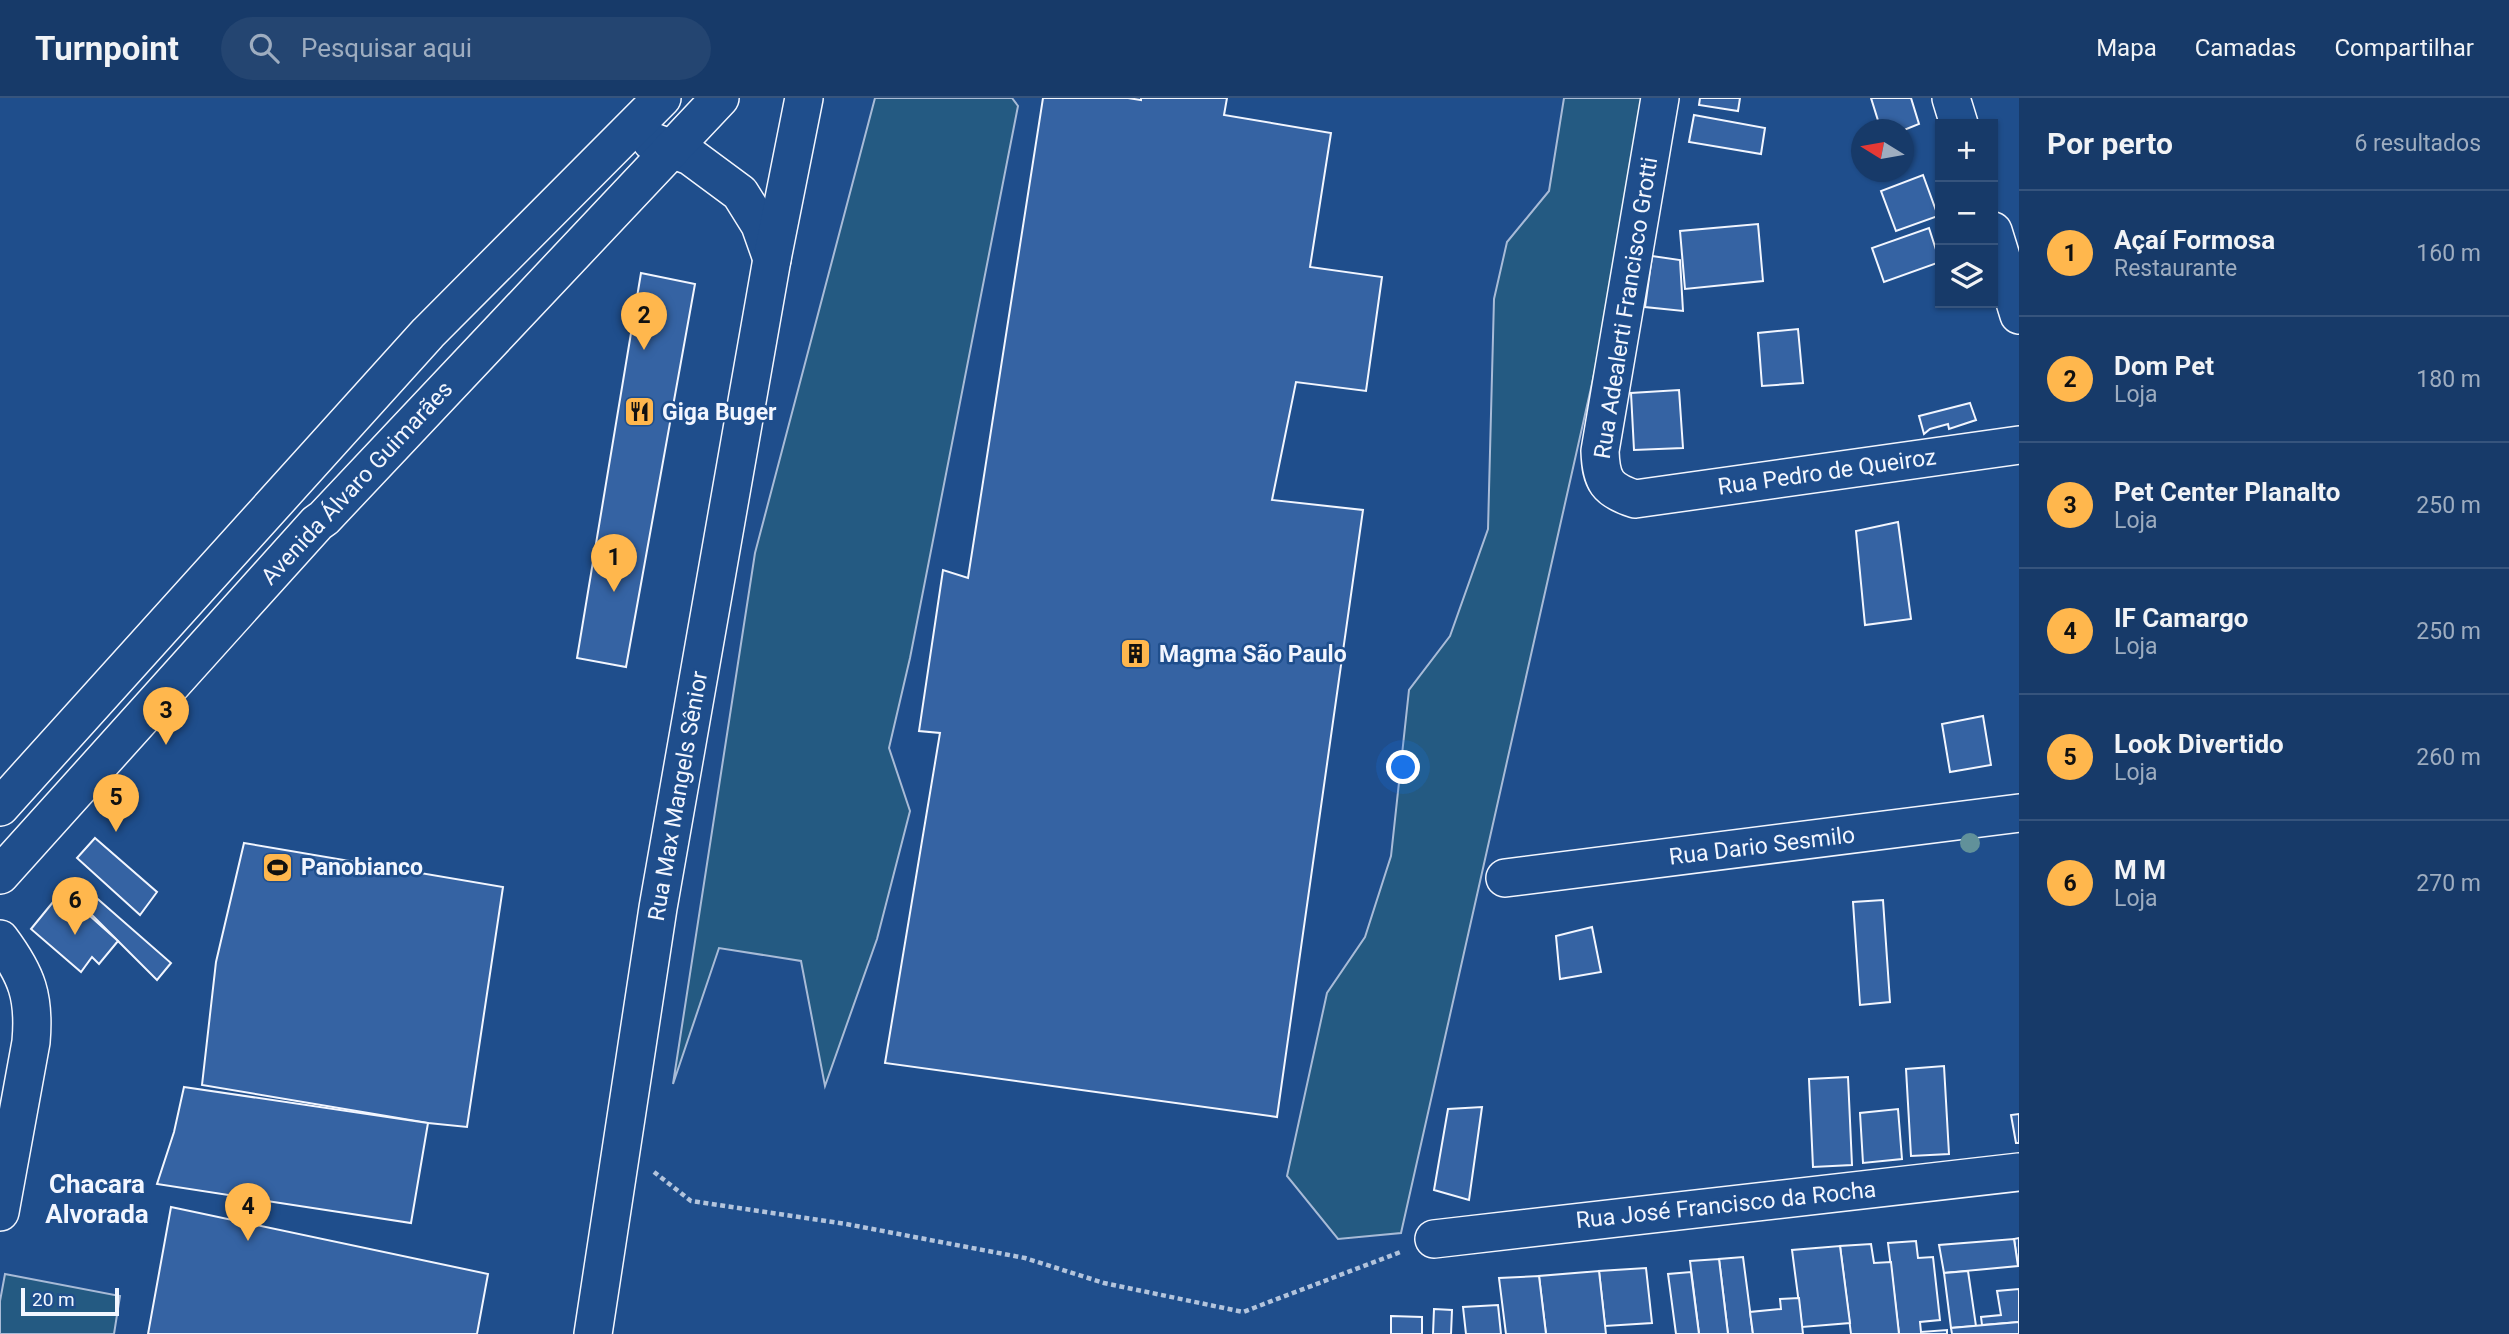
<!DOCTYPE html>
<html lang="pt">
<meta charset="utf-8">
<style>
:root{--surface:#173a69;--page:#244571;--text:#f1f3f6;--muted:#9eadc0;--line:#36547d;--accent:#ffb74d}
body{margin:0;font-family:Roboto,sans-serif;background:var(--page);color:var(--text)}
.controls{position:absolute;right:21px;top:21px;display:grid;overflow:hidden;border-radius:0px;box-shadow:0 2px 5px #0004}
.controls button{width:63px;height:63px;display:grid;place-items:center;padding:0;border:0;border-bottom:2px solid var(--line);background:var(--surface);color:var(--text);font:35px sans-serif}
.compass{position:absolute;left:1851px;top:21px;width:63px;height:63px;border-radius:50%;background:var(--surface);box-shadow:0 2px 5px #0004;rotate:281deg}
.scale{position:absolute;left:21px;bottom:18px;width:98px;box-sizing:border-box;padding-left:7px;border:4px solid #f2f6ff;border-top:0;font-size:19px;line-height:24px;white-space:nowrap;color:#f2f6ff;-webkit-text-stroke:5px #1f4e8c;paint-order:stroke}
.you{position:absolute;left:1404px;top:670px;width:24px;height:24px;margin:-18px;border:5px solid #fff;border-radius:50%;background:#1a73e8;box-shadow:0 0 0 10px #1a73e833}
.badge{display:grid;place-items:center;width:46px;height:46px;border-radius:50%;background:var(--accent);color:#111;font-size:23px;font-weight:700}
.pin{position:absolute;translate:-50% -58px;filter:drop-shadow(0 2px 4px #0008)}
.pin::after{content:'';position:absolute;top:37px;width:24px;height:21px;background:inherit;clip-path:polygon(0 0,100% 0,50% 100%)}
.list{margin:0;padding:0;list-style:none}
h2{display:flex;justify-content:space-between;align-items:center;height:91px;margin:0;padding:0 28px;font-size:30px}
h2 small{font-size:23px;font-weight:400;color:var(--muted)}
.list li{display:grid;grid-template-columns:46px 1fr auto;gap:21px;align-items:center;box-sizing:border-box;height:126px;padding:0 28px;border-top:2px solid var(--line)}
.list b{display:block;font-size:26px;white-space:nowrap}
.list p{margin:0;font-size:23px;white-space:nowrap;color:var(--muted)}
.list em{font-size:23px;font-style:normal;color:var(--muted)}
.icon{flex:none;width:38px;height:38px;fill:none;stroke:currentColor;stroke-width:2;stroke-linecap:round;stroke-linejoin:round}
.map{position:relative;flex:none;width:2019px;height:1236px;overflow:hidden}
header{display:flex;align-items:center;gap:42px;box-sizing:border-box;height:98px;padding:0 35px;background:var(--surface);border-bottom:2px solid var(--line)}
header strong{font-size:33px}
nav{display:flex;gap:38px;margin-inline-start:auto;font-size:24px}
.search{width:490px;height:63px;background:var(--page);display:flex;align-items:center;gap:18px;box-sizing:border-box;padding:0 24px;border-radius:38px;color:var(--muted);font-size:26px}
main{display:flex}
aside{flex:1;background:var(--surface)}
.map>svg:first-child{display:block}
.green{fill:#245a82;stroke:#a8bbd7;stroke-width:2}
.building{fill:#3563a3;stroke:#f2f6ff;stroke-width:2}
.lines{fill:none;stroke-linecap:round;stroke-linejoin:round}
.minor-casing{stroke:#f2f6ff;stroke-width:40}
.path{stroke:#b3c4dc;stroke-width:4.5;stroke-dasharray:5 3.5;stroke-linecap:butt}
.minor{stroke:#1f4e8c;stroke-width:37}
.tree{fill:#61919a}
.labels{text-anchor:middle;dominant-baseline:central;stroke-width:5;stroke-linejoin:round;paint-order:stroke}
.street-label{font-size:23px;fill:#f2f6ff;stroke:#1f4e8c}
.poi-label{font-size:23px;font-weight:bold;fill:#f2f6ff;stroke:#1f4e8c;text-anchor:start}
.quarter-label{font-size:26px;font-weight:bold;fill:#f2f6ff;stroke:#1f4e8c}
</style>
<header>
<strong>Turnpoint</strong>
<div class="search"><svg class="icon" aria-label="search" viewBox="0 0 24 24"><circle cx="10" cy="10" r="6"/><path d="M15 15l6 6"/></svg>Pesquisar aqui</div>
<nav><a>Mapa</a><a>Camadas</a><a>Compartilhar</a></nav>
</header>
<main>
<div class="map">
<svg width="2019" height="1236" viewBox="0 0 2019 1236">
<rect width="100%" height="100%" fill="#1f4e8c"/>
<g class="green">
<polygon points="875,0 1012,0 1018,8 910,560 889,650 910,713 877,841 825,988 801,863 719,850 673,986 755,455"/>
<polygon points="1564,0 1646,0 1622,152 1401,1135 1338,1141 1287,1078 1327,895 1365,839 1391,758 1409,592 1450,538 1488,431 1494,201 1507,144 1549,93"/>
<polygon points="5,1176 120,1198 114,1236 0,1236 0,1203"/>
</g>
<g class="building">
<polygon points="1043,0 1128,0 1141,2 1141,0 1227,0 1224,17 1331,35 1310,169 1382,179 1366,293 1296,284 1272,402 1363,412 1277,1019 885,965 940,635 919,633 943,472 968,480"/>
<polygon points="1700,0 1740,0 1738,13 1699,7"/>
<polygon points="1871,0 1911,0 1919,26 1904,32 1881,32"/>
<polygon points="1694,17 1765,30 1761,56 1689,44"/>
<polygon points="1923,77 1938,118 1896,133 1881,93"/>
<polygon points="1758,126 1763,183 1685,191 1680,133"/>
<polygon points="1929,130 1940,164 1884,184 1872,150"/>
<polygon points="1652,158 1680,162 1683,213 1645,209"/>
<polygon points="641,175 695,186 626,569 577,560"/>
<polygon points="1798,231 1803,285 1762,288 1758,235"/>
<polygon points="1679,292 1683,350 1634,352 1631,295"/>
<polygon points="1970,305 1976,322 1949,331 1948,326 1930,331 1924,336 1919,318"/>
<polygon points="1898,424 1911,521 1865,527 1856,433"/>
<polygon points="1983,618 1991,667 1950,674 1942,626"/>
<polygon points="95,740 157,794 140,817 77,760"/>
<polygon points="244,745 503,789 467,1029 428,1025 202,987 216,864"/>
<polygon points="76,782 171,865 157,882 65,790"/>
<polygon points="62,793 118,843 99,866 92,859 81,874 31,831"/>
<polygon points="1883,802 1890,904 1860,907 1853,804"/>
<polygon points="1592,829 1601,874 1560,881 1556,838"/>
<polygon points="1944,968 1949,1056 1911,1058 1906,971"/>
<polygon points="1848,979 1852,1067 1813,1069 1809,981"/>
<polygon points="184,989 428,1025 411,1125 157,1086 174,1034"/>
<polygon points="1482,1009 1469,1102 1434,1092 1448,1011"/>
<polygon points="1898,1011 1902,1061 1863,1065 1860,1015"/>
<polygon points="2019,1016 2019,1045 2016,1045 2011,1017"/>
<polygon points="171,1109 488,1176 477,1236 148,1236"/>
<polygon points="2019,1140 2019,1168 2018,1168 2014,1141"/>
<polygon points="2014,1141 2018,1168 1944,1175 1939,1147"/>
<polygon points="1916,1143 1918,1160 1933,1159 1940,1222 1920,1224 1921,1234 1947,1232 1947,1236 1899,1236 1888,1145"/>
<polygon points="1871,1146 1874,1165 1891,1164 1899,1236 1851,1236 1840,1148"/>
<polygon points="1840,1148 1850,1225 1802,1229 1792,1152"/>
<polygon points="1743,1159 1753,1236 1728,1236 1719,1161"/>
<polygon points="1719,1161 1728,1236 1699,1236 1690,1163"/>
<polygon points="1646,1170 1652,1225 1605,1228 1599,1173"/>
<polygon points="1599,1173 1606,1236 1546,1236 1539,1178"/>
<polygon points="1968,1173 1976,1228 1951,1230 1944,1175"/>
<polygon points="1691,1174 1699,1236 1676,1236 1668,1176"/>
<polygon points="1539,1178 1546,1236 1506,1236 1499,1180"/>
<polygon points="2019,1191 2019,1224 1982,1227 1981,1219 2001,1217 1997,1193"/>
<polygon points="1799,1200 1803,1236 1753,1236 1750,1214 1781,1211 1780,1201"/>
<polygon points="1498,1207 1501,1236 1466,1236 1463,1209"/>
<polygon points="1434,1211 1452,1212 1451,1236 1433,1236"/>
<polygon points="1391,1218 1422,1219 1422,1236 1391,1236"/>
<polygon points="2019,1224 2019,1236 1952,1236 1951,1230"/>
</g>
<g class="lines">
<defs>
<g id="minor">
<path d="M1660,0L1600,353C1601,383 1607,392 1635,401L2019,347"/>
<polyline points="1951,0 1959,26"/>
<polyline points="651,43 690,58 740,95 760,127 772,161"/>
<polyline points="1993,133 2019,217"/>
<polyline points="0,709 428,235 662,0"/>
<polyline points="0,777 317,425 324,420 720,0"/>
<polyline points="1505,780 2019,715"/>
<path d="M0,841C27,877 35,899 31,944L0,1114"/>
<polyline points="1434,1141 2019,1074"/>
<polyline points="593,1236 658,810 772,161 804,0"/>
</g>
</defs>
<use href="#minor" class="minor-casing"/>
<polyline class="path" points="654,1074 691,1103 846,1126 1025,1160 1104,1185 1243,1214 1403,1153"/>
<use href="#minor" class="minor"/>
</g>
<circle class="tree" cx="1970" cy="745" r="10"/>
<defs>
<symbol id="restaurant-square" viewBox="-11 -11 22 22"><rect x="-9" y="-9" width="18" height="18" rx="4" fill="#ffb74d" stroke="#1f4e8c"/><path d="M-5-6h1v4h1v-4h1v4h1v-4h1v5L-1.5 .5V6h-2V.5L-5-1ZM5-6V6H3V1.5H1.5Q1.5-4 5-6Z" fill="#111"/></symbol>
<symbol id="building-square" viewBox="-11 -11 22 22"><rect x="-9" y="-9" width="18" height="18" rx="4" fill="#ffb74d" stroke="#1f4e8c"/><path d="M-4-6H4V6H1V3H-1V6H-4ZM-2.5-4.3h1.7v1.8h-1.7ZM.8-4.3h1.7v1.8H.8ZM-2.5-1h1.7V.8h-1.7ZM.8-1h1.7V.8H.8Z" fill="#111"/></symbol>
<symbol id="stadium-square" viewBox="-11 -11 22 22"><rect x="-9" y="-9" width="18" height="18" rx="4" fill="#ffb74d" stroke="#1f4e8c"/><path d="M0-5a6.5 5 0 1 0 0 10a6.5 5 0 1 0 0-10ZM-3.5-1.8h7v3.6h-7Z" fill="#111"/></symbol>
</defs>
<g fill-rule="evenodd">
<use href="#restaurant-square" x="622" y="296" width="35" height="35"/>
<use href="#building-square" x="1118" y="538" width="35" height="35"/>
<use href="#stadium-square" x="260" y="752" width="35" height="35"/>
</g>
<g class="labels">
<g class="street-label">
<text transform="translate(1626 210) rotate(-81)">Rua Adealerti Francisco Grotti</text>
<text transform="translate(1827 374) rotate(-8)">Rua Pedro de Queiroz</text>
<text transform="translate(357 385) rotate(-47)">Avenida Álvaro Guimarães</text>
<text transform="translate(678 698) rotate(-80)">Rua Max Mangels Sênior</text>
<text transform="translate(1762 748) rotate(-7)">Rua Dario Sesmilo</text>
<text transform="translate(1726 1107) rotate(-6)">Rua José Francisco da Rocha</text>
</g>
<g class="poi-label">
<text x="662" y="314">Giga Buger</text>
<text x="1159" y="556">Magma São Paulo</text>
<text x="301" y="769">Panobianco</text>
</g>
<g class="quarter-label">
<text x="97" y="1086">Chacara<tspan x="97" dy="30">Alvorada</tspan></text>
</g>
</g>
</svg>
<div class="controls">
<button>+</button>
<button>−</button>
<button><svg class="icon" aria-label="layers" viewBox="0 0 24 24"><path d="M12 4l9 5-9 5-9-5zM3 14l9 5 9-5"/></svg></button>
</div>
<svg class="compass" viewBox="-18 -18 36 36"><path d="M0-13l5 13h-10z" fill="#e53935"/><path d="M0 13l5-13h-10z" fill="#9eadc0"/></svg>
<div class="scale">20 m</div>
<div class="you"></div>
<div class="pin badge" style="left:614px;top:494px">1</div>
<div class="pin badge" style="left:644px;top:252px">2</div>
<div class="pin badge" style="left:166px;top:647px">3</div>
<div class="pin badge" style="left:248px;top:1143px">4</div>
<div class="pin badge" style="left:116px;top:734px">5</div>
<div class="pin badge" style="left:75px;top:837px">6</div>
</div>
<aside>
<h2>Por perto<small>6 resultados</small></h2>
<ul class="list">
<li><span class="badge">1</span><div><b>Açaí Formosa</b><p>Restaurante</p></div><em>160 m</em></li>
<li><span class="badge">2</span><div><b>Dom Pet</b><p>Loja</p></div><em>180 m</em></li>
<li><span class="badge">3</span><div><b>Pet Center Planalto</b><p>Loja</p></div><em>250 m</em></li>
<li><span class="badge">4</span><div><b>IF Camargo</b><p>Loja</p></div><em>250 m</em></li>
<li><span class="badge">5</span><div><b>Look Divertido</b><p>Loja</p></div><em>260 m</em></li>
<li><span class="badge">6</span><div><b>M M</b><p>Loja</p></div><em>270 m</em></li>
</ul>
</aside>
</main>
